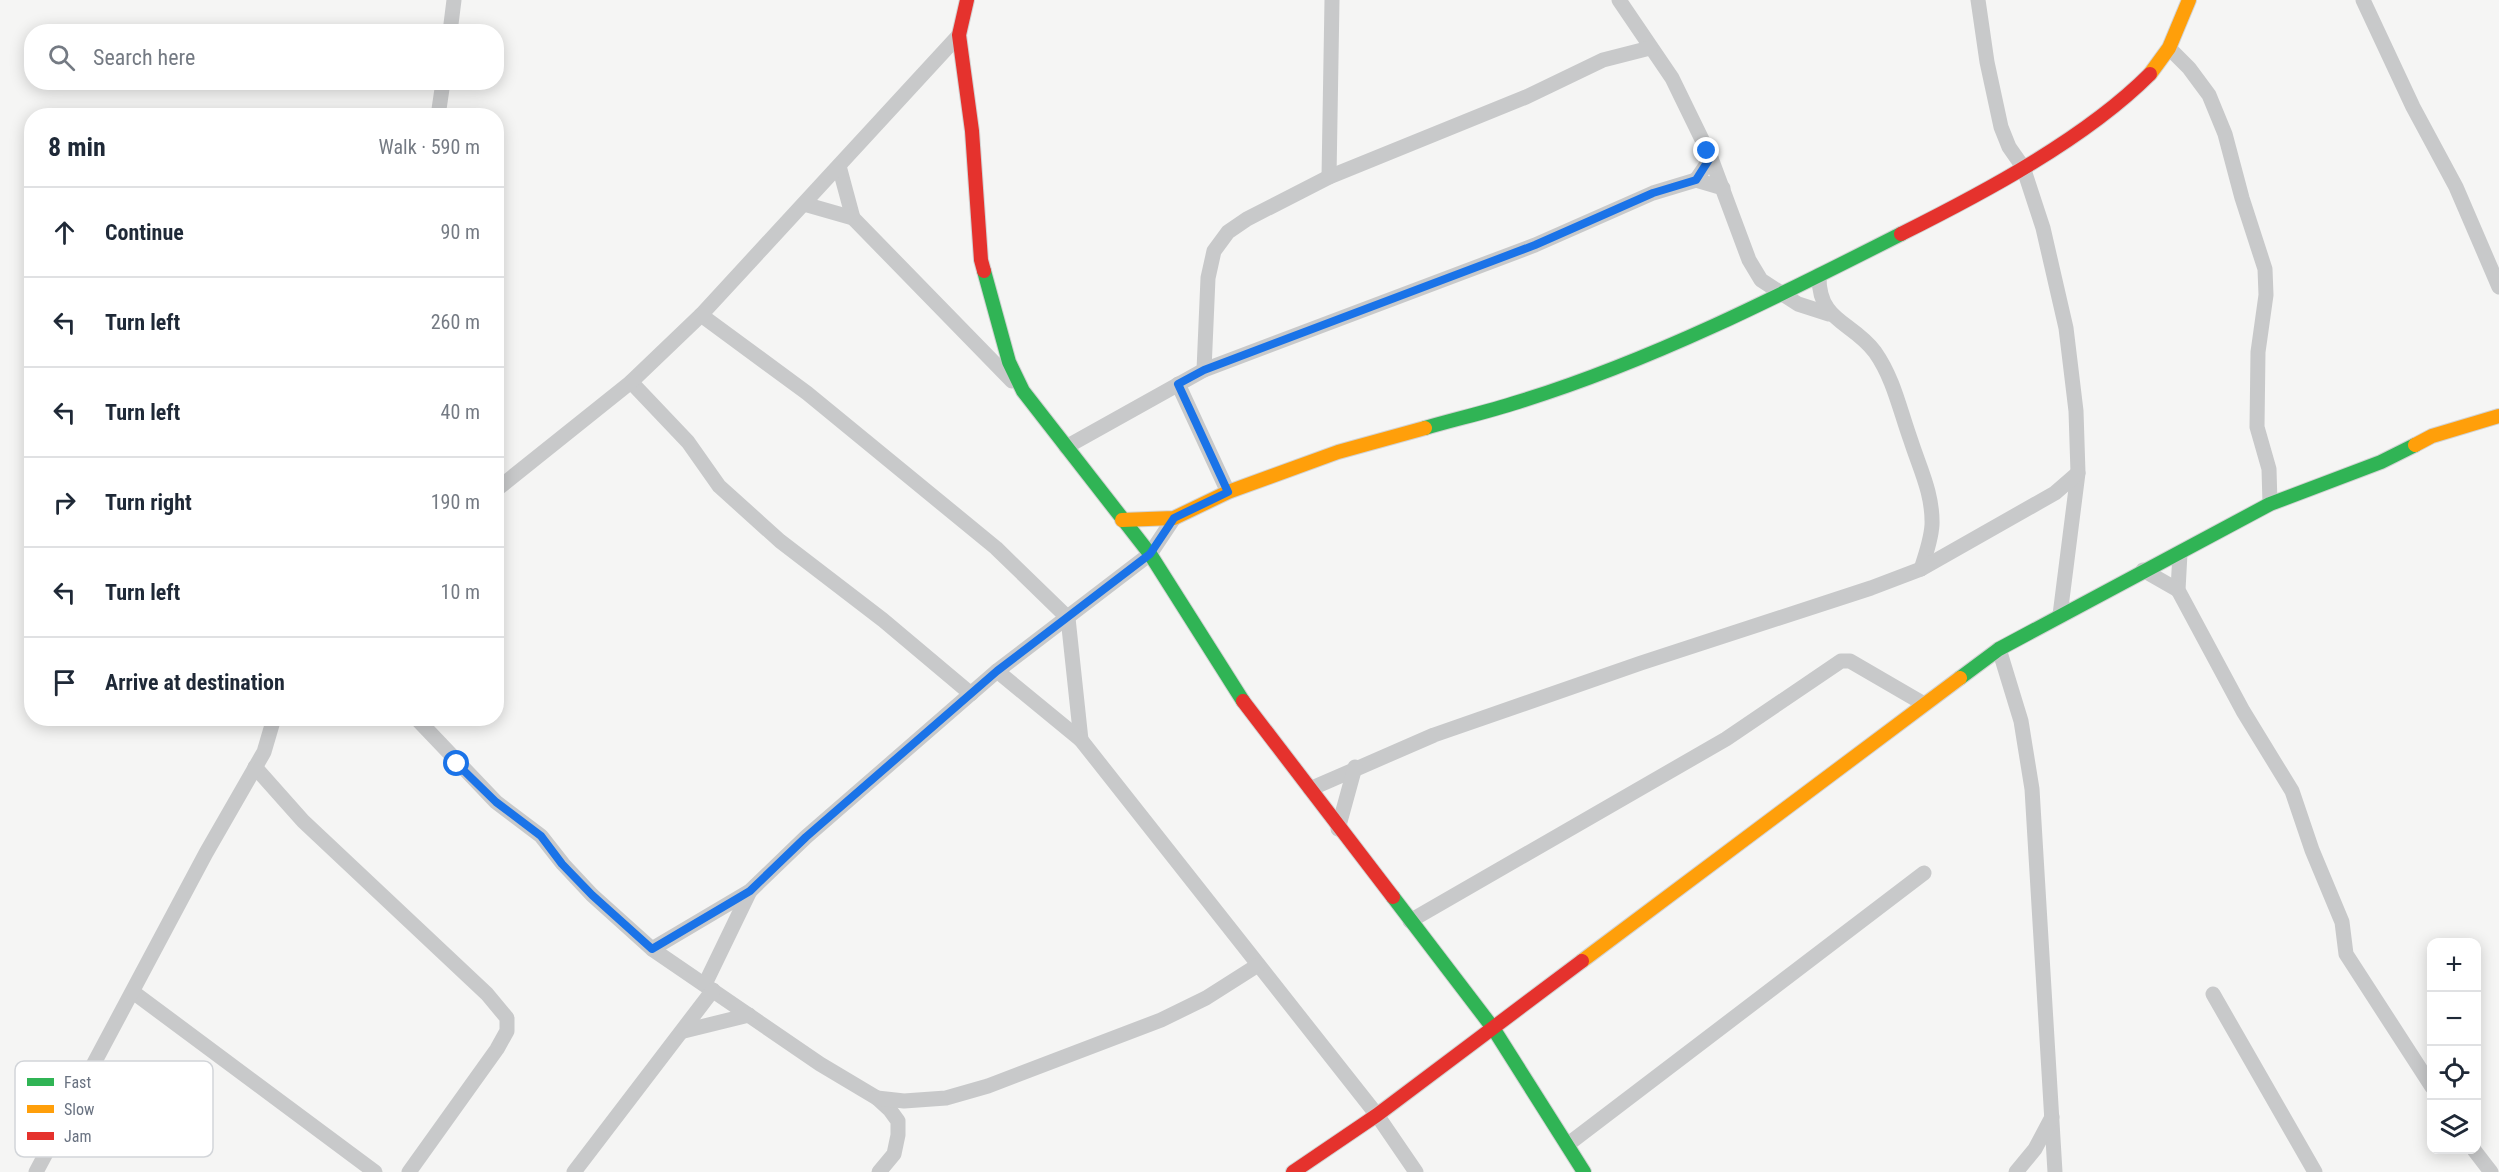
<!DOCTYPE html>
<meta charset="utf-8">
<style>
:root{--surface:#fff;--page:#f2f2f3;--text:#1f2937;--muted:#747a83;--line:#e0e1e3}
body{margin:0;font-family:"Roboto Condensed",sans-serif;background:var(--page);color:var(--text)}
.controls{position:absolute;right:18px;bottom:18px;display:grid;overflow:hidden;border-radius:12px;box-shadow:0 3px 15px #0003}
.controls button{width:54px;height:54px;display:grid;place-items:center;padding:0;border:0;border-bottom:2px solid var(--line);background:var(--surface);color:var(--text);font:30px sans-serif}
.stop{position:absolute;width:18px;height:18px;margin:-14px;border:4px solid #1a73e8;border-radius:50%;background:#fff}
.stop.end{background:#1a73e8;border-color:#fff;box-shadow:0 2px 6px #0008}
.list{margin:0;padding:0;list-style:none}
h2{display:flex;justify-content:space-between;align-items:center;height:78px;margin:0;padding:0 24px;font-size:26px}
h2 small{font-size:20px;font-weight:400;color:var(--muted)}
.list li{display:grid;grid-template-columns:39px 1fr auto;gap:18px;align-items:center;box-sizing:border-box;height:90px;padding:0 24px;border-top:2px solid var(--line)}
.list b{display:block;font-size:22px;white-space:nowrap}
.list em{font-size:20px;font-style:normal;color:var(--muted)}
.icon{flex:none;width:33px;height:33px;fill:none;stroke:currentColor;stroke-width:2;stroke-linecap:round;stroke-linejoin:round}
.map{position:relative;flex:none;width:2499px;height:1172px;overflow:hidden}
.search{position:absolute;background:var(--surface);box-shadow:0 3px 15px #0003;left:24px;top:24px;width:480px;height:66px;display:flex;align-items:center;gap:15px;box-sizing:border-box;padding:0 21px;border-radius:24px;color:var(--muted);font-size:22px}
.panel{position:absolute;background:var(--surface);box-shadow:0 3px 15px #0003;left:24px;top:108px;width:480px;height:618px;border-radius:24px}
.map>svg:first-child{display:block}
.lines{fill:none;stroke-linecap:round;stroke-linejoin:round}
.fast-casing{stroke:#d2d3d3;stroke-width:16}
.slow-casing{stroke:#d2d3d3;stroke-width:16}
.jam-casing{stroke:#d2d3d3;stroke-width:16}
.street{stroke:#c8c9ca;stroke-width:15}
.fast{stroke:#30b455;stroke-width:14}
.slow{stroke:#ff9f0a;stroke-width:14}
.jam{stroke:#e5322d;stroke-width:14}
.route{stroke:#1a73e8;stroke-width:8}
.key{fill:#fff;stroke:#d2d5d9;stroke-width:1.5}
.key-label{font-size:16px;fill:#697281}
</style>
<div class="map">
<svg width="2499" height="1172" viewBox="0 0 2499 1172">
<rect width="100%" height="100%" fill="#f5f5f4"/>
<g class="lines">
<defs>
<g id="fast">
<polyline points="984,271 1009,362 1023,391 1150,554 1243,701"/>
<path d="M1425,428C1456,419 1487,412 1518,402C1651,361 1777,297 1901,234"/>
<polyline points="1960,678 1999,649 2270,504 2381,462 2415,445"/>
<polyline points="1393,897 1493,1028 1584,1172"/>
</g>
<g id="slow">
<polyline points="2150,74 2169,48 2189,0"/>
<polyline points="2415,445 2432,436 2499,416"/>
<polyline points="1122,520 1174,518 1228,492 1338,452 1425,428"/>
<polyline points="1582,961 1960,678"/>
</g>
<g id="jam">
<polyline points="967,0 959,35 972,131 981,260 984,271"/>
<path d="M1901,234C1983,193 2085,139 2150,74"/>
<polyline points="1243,701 1393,897"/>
<polyline points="1293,1172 1377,1115 1582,961"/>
</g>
</defs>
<use href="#fast" class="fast-casing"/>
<use href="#slow" class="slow-casing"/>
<use href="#jam" class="jam-casing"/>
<g class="street">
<polyline points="1619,0 1672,78 1711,158 1696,180"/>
<polyline points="1978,0 1987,62 2001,127 2009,147 2023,167 2043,228 2066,328 2076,411 2078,473 2060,615"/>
<polyline points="2363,0 2413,107 2456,187 2499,287"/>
<polyline points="450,32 454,0"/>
<polyline points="2169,48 2189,68 2209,95 2225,134 2242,198 2265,269 2266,295 2258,352 2257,427 2269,469 2270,504"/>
<polyline points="438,116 443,82"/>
<polyline points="1711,158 1749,260 1761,280 1798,304 1829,314"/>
<polyline points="839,166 853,218"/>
<polyline points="1329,177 1332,0"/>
<polyline points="804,204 853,218 1012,381"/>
<path d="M1819,275C1818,322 1852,321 1875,352C1894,379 1900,411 1911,441C1920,469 1933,494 1932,525C1931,540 1926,554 1921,569"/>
<polyline points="701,315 807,393 996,548 1068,618 1081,740"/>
<polyline points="1204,370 1208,278 1214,251 1228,232 1247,219 1329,177 1526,97 1603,60 1650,48"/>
<polyline points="631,382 688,442 719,486 780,541 883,620 971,694"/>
<polyline points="1178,384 1228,492"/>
<polyline points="1066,447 1204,370 1535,245 1653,193 1696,180 1723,188"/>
<polyline points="496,490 631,382 701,315 959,35"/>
<polyline points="2180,553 2178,590 2243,711 2292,791 2312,850 2342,922 2346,954 2432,1087"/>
<polyline points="2143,570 2178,590"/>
<polyline points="1999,649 2021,721 2032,789 2055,1172"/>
<polyline points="997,671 1081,740 1377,1115 1416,1172"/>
<polyline points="416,718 496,802 541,836 563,864 592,895 652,949 820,1064 877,1098 890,1110 898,1121 898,1135 894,1154 879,1172"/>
<polyline points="255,767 303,821 487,994 507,1018 507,1031 497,1049 409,1172"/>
<polyline points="1310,789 1434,735 1641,663 1871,588 1921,569 2055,493 2078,473"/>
<polyline points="1338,829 1355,767"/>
<polyline points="1410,921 1726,739 1841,661 1850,661 1924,704"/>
<polyline points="652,949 750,891 806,837 997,671 1150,554 1174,518"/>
<polyline points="705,984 750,891"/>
<polyline points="133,992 375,1172"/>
<polyline points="2213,994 2315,1172"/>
<polyline points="684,1031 749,1015"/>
<polyline points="877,1098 904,1101 946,1098 988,1086 1161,1020 1206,998 1258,965"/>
<polyline points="1567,1145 1924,873"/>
<polyline points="2474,1150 2491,1172"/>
<polyline points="36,1172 206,853 264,752 274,718"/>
<polyline points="574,1172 713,990"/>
<polyline points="2016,1172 2035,1149 2052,1117"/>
</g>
<use href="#fast" class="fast"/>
<use href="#slow" class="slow"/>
<use href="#jam" class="jam"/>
</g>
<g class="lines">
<polyline class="route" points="457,764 496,802 541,836 562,864 592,895 652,949 750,891 806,837 997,671 1150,554 1174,518 1228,492 1178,384 1204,370 1535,245 1653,193 1696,180 1710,158 1707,151"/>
</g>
<rect x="15" y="1061" width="198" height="96" rx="9" class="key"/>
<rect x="27" y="1078" width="27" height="8" fill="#30b455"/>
<rect x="27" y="1105" width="27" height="8" fill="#ff9f0a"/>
<rect x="27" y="1132" width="27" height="8" fill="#e5322d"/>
<g class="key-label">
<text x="64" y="1088">Fast</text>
<text x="64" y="1115">Slow</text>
<text x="64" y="1142">Jam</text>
</g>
</svg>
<div class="controls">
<button>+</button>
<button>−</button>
<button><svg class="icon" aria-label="locate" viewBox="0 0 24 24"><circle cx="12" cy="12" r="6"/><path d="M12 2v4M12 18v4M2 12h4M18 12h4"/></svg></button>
<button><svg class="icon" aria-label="layers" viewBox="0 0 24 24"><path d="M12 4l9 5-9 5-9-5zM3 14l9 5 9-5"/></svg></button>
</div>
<div class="stop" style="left:457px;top:764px"></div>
<div class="stop end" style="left:1707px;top:151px"></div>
<div class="search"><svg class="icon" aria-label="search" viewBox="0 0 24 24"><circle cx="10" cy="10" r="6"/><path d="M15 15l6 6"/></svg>Search here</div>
<section class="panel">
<h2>8 min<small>Walk · 590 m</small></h2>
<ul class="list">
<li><svg class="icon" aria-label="ahead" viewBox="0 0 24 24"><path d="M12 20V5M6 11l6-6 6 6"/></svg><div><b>Continue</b></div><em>90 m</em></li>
<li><svg class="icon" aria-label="left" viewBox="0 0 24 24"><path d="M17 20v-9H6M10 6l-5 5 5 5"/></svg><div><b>Turn left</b></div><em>260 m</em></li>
<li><svg class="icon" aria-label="left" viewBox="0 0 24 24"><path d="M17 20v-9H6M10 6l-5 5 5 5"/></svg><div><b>Turn left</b></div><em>40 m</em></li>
<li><svg class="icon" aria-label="right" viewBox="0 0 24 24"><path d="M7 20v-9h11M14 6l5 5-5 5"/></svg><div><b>Turn right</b></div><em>190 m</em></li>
<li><svg class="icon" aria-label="left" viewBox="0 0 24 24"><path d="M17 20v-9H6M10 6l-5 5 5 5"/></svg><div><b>Turn left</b></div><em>10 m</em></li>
<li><svg class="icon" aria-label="arrive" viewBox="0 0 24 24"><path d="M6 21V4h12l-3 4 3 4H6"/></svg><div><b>Arrive at destination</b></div></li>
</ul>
</section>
</div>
